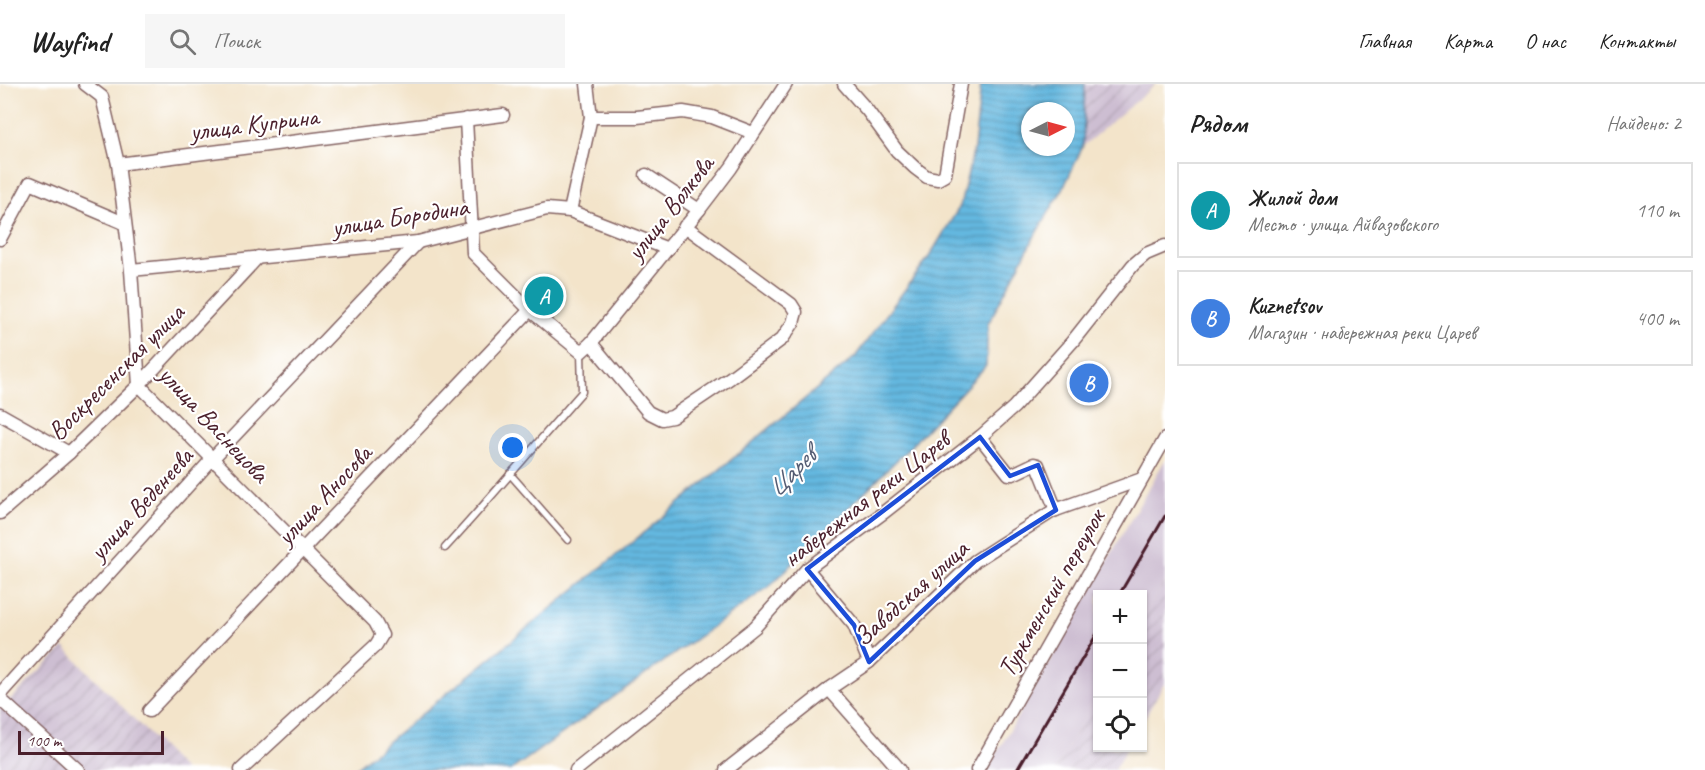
<!DOCTYPE html>
<html lang="ru">
<meta charset="utf-8">
<style>
:root{--surface:#fff;--page:#f6f6f6;--text:#222;--muted:#767676;--line:#e0e0e0;--accent:#0f766e}
body{margin:0;font-family:Caveat,sans-serif;background:var(--page);color:var(--text)}
.controls{position:absolute;right:18px;bottom:18px;display:grid;overflow:hidden;border-radius:0px;box-shadow:0 2px 4px #0004}
.controls button{width:54px;height:54px;display:grid;place-items:center;padding:0;border:0;border-bottom:2px solid var(--line);background:var(--surface);color:var(--text);font:30px sans-serif}
.compass{position:absolute;left:1021px;top:18px;width:54px;height:54px;border-radius:50%;background:var(--surface);box-shadow:0 2px 4px #0004;rotate:84deg}
.scale{position:absolute;left:18px;bottom:15px;width:146px;box-sizing:border-box;padding-left:6px;border:3px solid #4a1f2b;border-top:0;font-size:16px;line-height:21px;white-space:nowrap;color:#4a1f2b;-webkit-text-stroke:4px #fff;paint-order:stroke}
.you{position:absolute;left:513px;top:364px;width:21px;height:21px;margin:-15px;border:4px solid #fff;border-radius:50%;background:#1a73e8;box-shadow:0 0 0 9px #1a73e833}
.badge{display:grid;place-items:center;width:39px;height:39px;border-radius:50%;background:var(--accent);color:#fff;font-size:20px;font-weight:700}
.pin{position:absolute;translate:-50% -50%;border:3px solid #fff;box-shadow:0 2px 6px #0006}
.list{margin:0;padding:0;list-style:none}
h2{display:flex;justify-content:space-between;align-items:center;height:78px;margin:0;padding:0 24px;font-size:26px}
h2 small{font-size:20px;font-weight:400;color:var(--muted)}
.list li{display:grid;grid-template-columns:39px 1fr auto;gap:18px;align-items:center;box-sizing:border-box;height:96px;margin:0 12px 12px;padding:0 12px;border:2px solid var(--line);border-radius:0px}
.list b{display:block;font-size:22px;white-space:nowrap}
.list p{margin:0;font-size:20px;white-space:nowrap;color:var(--muted)}
.list em{font-size:20px;font-style:normal;color:var(--muted)}
.icon{flex:none;width:33px;height:33px;fill:none;stroke:currentColor;stroke-width:2;stroke-linecap:round;stroke-linejoin:round}
.map{position:relative;flex:none;width:1165px;height:686px;overflow:hidden}
header{display:flex;align-items:center;gap:36px;box-sizing:border-box;height:84px;padding:0 30px;background:var(--surface);border-bottom:2px solid var(--line)}
header strong{font-size:28px}
nav{display:flex;gap:33px;margin-inline-start:auto;font-size:21px}
.search{width:420px;height:54px;background:var(--page);display:flex;align-items:center;gap:15px;box-sizing:border-box;padding:0 21px;border-radius:0px;color:var(--muted);font-size:22px}
main{display:flex}
aside{flex:1;background:var(--surface)}
.map>svg:first-child{display:block}
.industrial{fill:url(#industrial-furrows)}
.railway{fill:#cdbed2}
.water{fill:url(#water-rules);stroke:#576c86;stroke-width:1.5;fill-rule:evenodd}
.lines{fill:none;stroke-linecap:round;stroke-linejoin:round}
.service-casing{stroke:#856463;stroke-width:9}
.minor-casing{stroke:#856463;stroke-width:15}
.service{stroke:#fff;stroke-width:6}
.minor{stroke:#fff;stroke-width:12}
.rail{stroke:#4a1f2b;stroke-width:3}
.marked{fill:none;stroke:#1d4ed8;stroke-width:4.5;stroke-linejoin:round}
.labels{text-anchor:middle;dominant-baseline:central;stroke-width:4.5;stroke-linejoin:round;paint-order:stroke}
.street-label{font-size:26px;fill:#4a1f2b;stroke:#fff}
.water-label{font-size:27px;font-style:italic;fill:#545c73;stroke:#fff}
</style>
<header>
<strong>Wayfind</strong>
<div class="search"><svg class="icon" aria-label="search" viewBox="0 0 24 24"><circle cx="10" cy="10" r="6"/><path d="M15 15l6 6"/></svg>Поиск</div>
<nav><a>Главная</a><a>Карта</a><a>О нас</a><a>Контакты</a></nav>
</header>
<main>
<div class="map">
<svg width="1165" height="686" viewBox="0 0 1165 686">
<defs>
<pattern id="industrial-furrows" width="10" height="10" patternUnits="userSpaceOnUse" patternTransform="scale(1.5)"><rect width="10" height="10" fill="#cdbed2"/><path d="M-1 1l2-2M0 10L10 0M9 11l2-2" fill="none" stroke="#b2a3b4"/></pattern>
<pattern id="water-rules" width="6" height="5" patternUnits="userSpaceOnUse" patternTransform="scale(1.5)"><rect width="6" height="5" fill="#64b8e0"/><path d="M0 2.5h6" fill="none" stroke="#5495b6"/></pattern>
</defs>
<rect width="100%" height="100%" fill="#fff"/>
<filter id="ink" filterUnits="userSpaceOnUse"><feTurbulence type="fractalNoise" baseFrequency=".0167" numOctaves="2"/><feDisplacementMap in="SourceGraphic" scale="12" xChannelSelector="R" yChannelSelector="G"/><feConvolveMatrix kernelMatrix="1 2 1 2 8 2 1 2 1" color-interpolation-filters="sRGB"/></filter>
<filter id="wash" filterUnits="userSpaceOnUse"><feTurbulence type="fractalNoise" baseFrequency=".008" numOctaves="4" result="noise"/><feDisplacementMap in="SourceGraphic" scale="24" xChannelSelector="R" yChannelSelector="G"/><feGaussianBlur stdDeviation="1.35" result="paint"/><feColorMatrix in="noise" values="0 0 0 0 0 0 0 0 0 0 0 0 0 0 0 0 0 1.4 0 .05"/><feComposite in="paint" operator="in"/></filter>
<g filter="url(#wash)">
<rect width="100%" height="100%" fill="#f3e4ca"/>
<g class="industrial">
<polygon points="1085,0 1156,0 1083,62"/>
<polygon points="1165,497 1165,598 1143,637 1143,534"/>
<polygon points="64,563 184,686 0,686 0,607 10,616"/>
<polygon points="1097,610 1098,664 1127,664 1114,686 1055,686"/>
</g>
<polygon class="railway" points="1165,376 1165,497 1143,534 1142,511 1098,511 1097,610 1055,686 987,686"/>
<path class="water" d="M981,0H1085L1083,62L1063,105L1038,146L988,240L986,282L908,365L770,502L511,686H353L636,455L855,273L929,173L960,122L974,64ZM1030,27H1066V63H1030Z"/>
</g>
<g filter="url(#ink)">
<g class="lines">
<defs>
<g id="service">
<polyline points="510,390 568,456"/>
<path d="M445,464C492,413 536,360 582,308L581,268"/>
</g>
<g id="minor">
<polyline points="85,0 102,13 118,80 131,186 139,301 375,538 382,551 376,561 241,686"/>
<polyline points="844,0 867,26 897,67 915,84 927,93 938,95 945,91 961,0"/>
<polyline points="591,33 637,33 683,28 712,33 753,49"/>
<polyline points="466,35 473,169 530,226 581,268 591,259 699,126 731,84 786,0"/>
<polyline points="118,80 503,31"/>
<polyline points="646,91 699,126"/>
<polyline points="570,127 591,33 587,0"/>
<polyline points="0,155 30,99 124,139"/>
<polyline points="131,186 418,158 547,125 570,127 668,165"/>
<polyline points="591,259 648,328 662,335 672,333 730,294 782,255 793,239 796,228 791,220 685,142"/>
<polyline points="0,330 69,369"/>
<polyline points="980,353 1009,390 1013,390 1034,380 1038,381 1056,426"/>
<polyline points="0,429 69,369 139,301 258,173"/>
<polyline points="807,485 854,541 869,578"/>
<polyline points="829,605 900,686"/>
<polyline points="0,610 213,374 418,158"/>
<polyline points="0,615 78,686"/>
<polyline points="149,627 530,226"/>
<polyline points="576,686 755,543 807,485 883,429 980,353 1014,323 1072,258 1133,181 1146,170 1165,162"/>
<polyline points="726,686 829,605 869,578 975,477 1053,427 1142,395"/>
<polyline points="977,686 1165,355"/>
</g>
</defs>
<use href="#service" class="service-casing"/>
<use href="#minor" class="minor-casing"/>
<use href="#service" class="service"/>
<use href="#minor" class="minor"/>
<g class="rail">
<polyline points="1119,511 1165,432"/>
<polyline points="1017,686 1098,548"/>
</g>
</g>
</g>
<path class="marked" d="M980,353L1010,392L1038,381L1056,426L975,477L869,578L854,541L807,485Z"/>
<g class="labels">
<g class="street-label">
<text transform="translate(254 40) rotate(-7)">улица Куприна</text>
<text transform="translate(670 124) rotate(-52)">улица Волкова</text>
<text transform="translate(400 133) rotate(-9)">улица Бородина</text>
<text transform="translate(116 288) rotate(-45)">Воскресенская улица</text>
<text transform="translate(214 340) rotate(47)">улица Васнецова</text>
<text transform="translate(324 411) rotate(-47)">улица Аносова</text>
<text transform="translate(866 415) rotate(-38)">набережная реки Царев</text>
<text transform="translate(141 420) rotate(-48)">улица Веденеева</text>
<text transform="translate(911 509) rotate(-42)">Заводская улица</text>
<text transform="translate(1051 509) rotate(-60)">Туркменский переулок</text>
</g>
<g class="water-label">
<text transform="translate(791 388) rotate(-45)">Царев</text>
</g>
</g>
</svg>
<div class="controls">
<button>+</button>
<button>−</button>
<button><svg class="icon" aria-label="locate" viewBox="0 0 24 24"><circle cx="12" cy="12" r="6"/><path d="M12 2v4M12 18v4M2 12h4M18 12h4"/></svg></button>
</div>
<svg class="compass" viewBox="-18 -18 36 36"><path d="M0-13l5 13h-10z" fill="#e53935"/><path d="M0 13l5-13h-10z" fill="#767676"/></svg>
<div class="scale">100 m</div>
<div class="you"></div>
<div class="pin badge" style="left:544px;top:212px;background:#0f9aa8">A</div>
<div class="pin badge" style="left:1089px;top:299px;background:#3f7fe0">B</div>
</div>
<aside>
<h2>Рядом<small>Найдено: 2</small></h2>
<ul class="list">
<li><span class="badge" style="background:#0f9aa8">A</span><div><b>Жилой дом</b><p>Место · улица Айвазовского</p></div><em>110 m</em></li>
<li><span class="badge" style="background:#3f7fe0">B</span><div><b>Kuznetsov</b><p>Магазин · набережная реки Царев</p></div><em>400 m</em></li>
</ul>
</aside>
</main>
